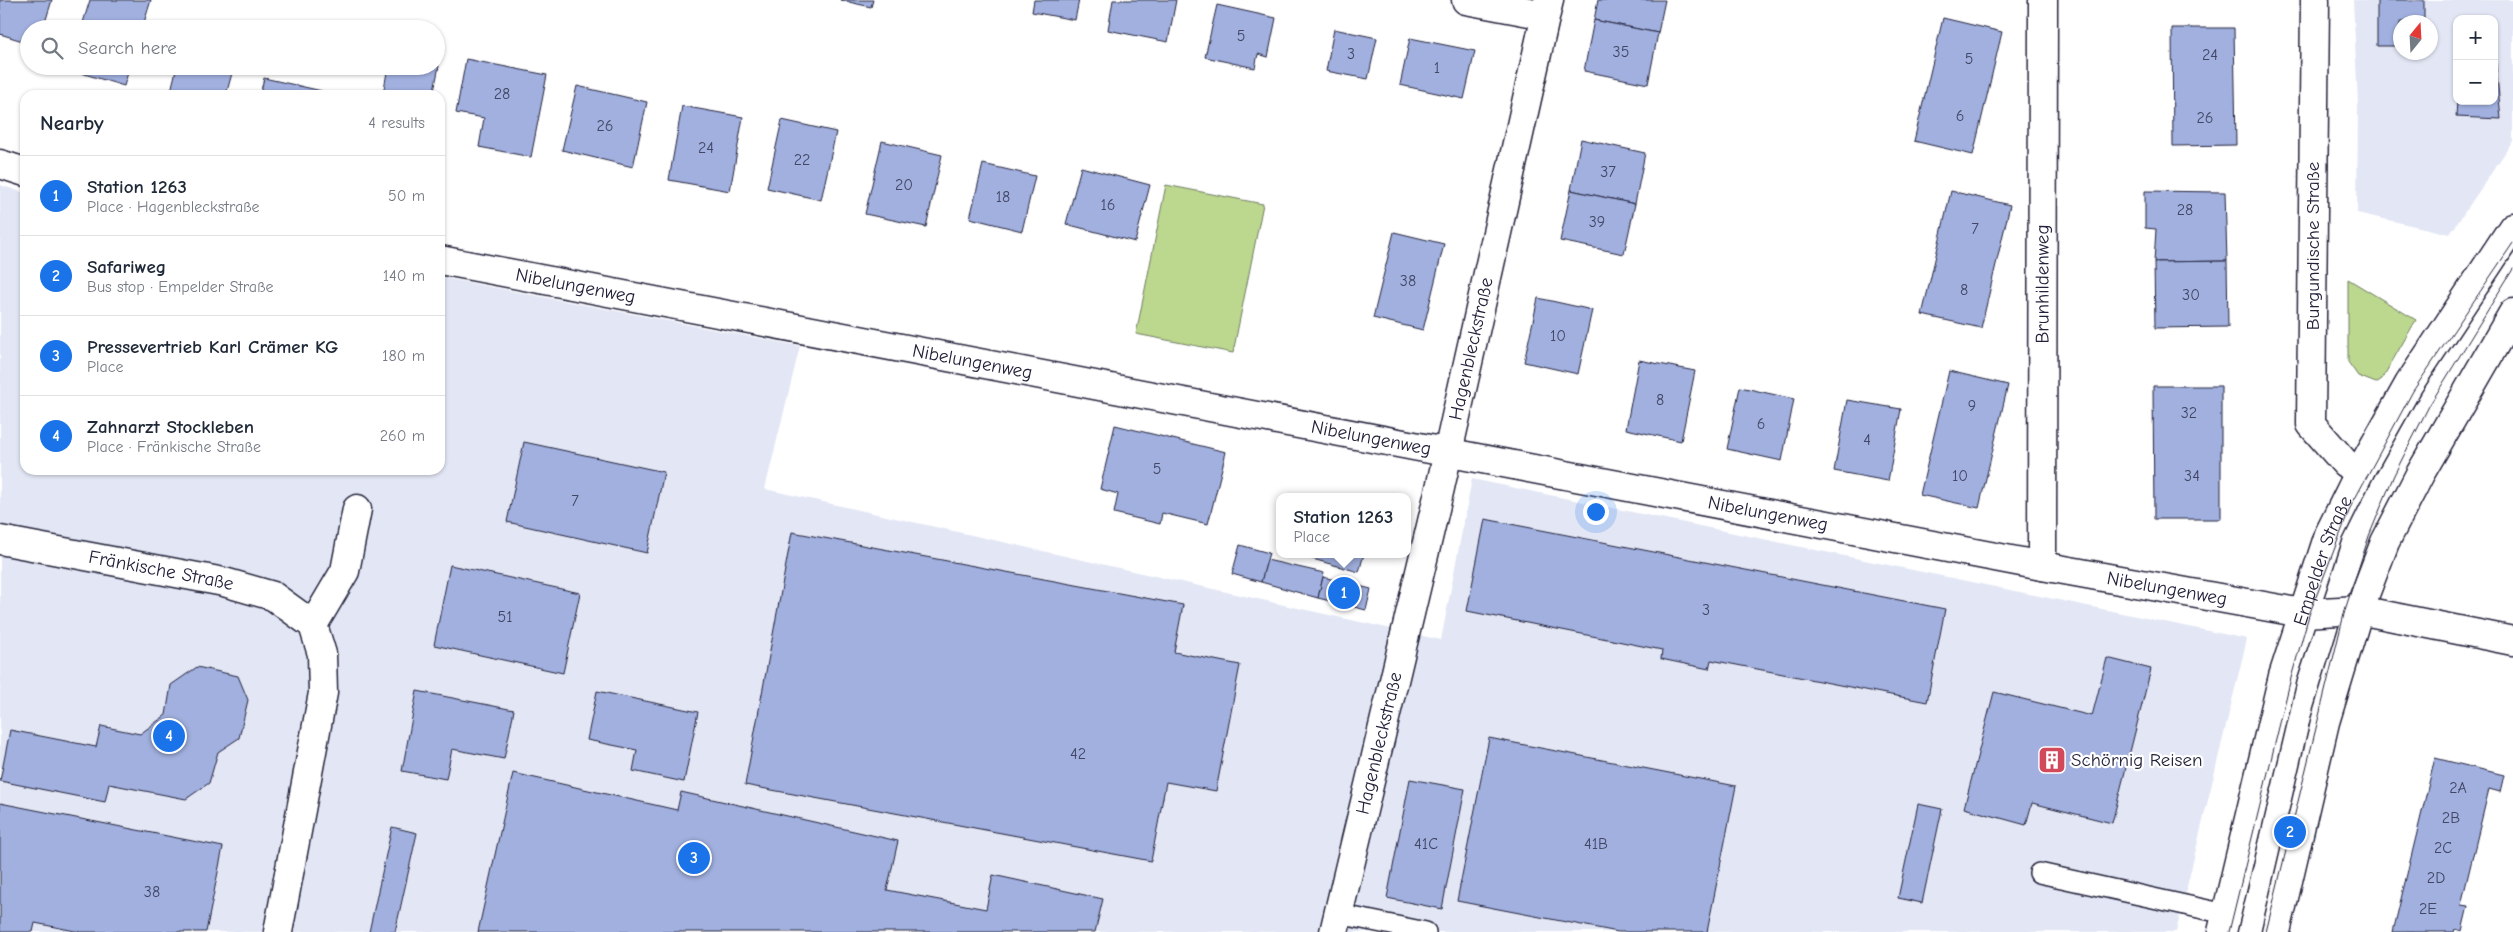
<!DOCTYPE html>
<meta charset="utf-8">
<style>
:root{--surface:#fff;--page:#f6f6f7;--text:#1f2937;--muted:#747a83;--line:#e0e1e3;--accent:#1a73e8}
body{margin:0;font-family:"Comic Neue",sans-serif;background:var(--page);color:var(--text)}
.controls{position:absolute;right:15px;top:15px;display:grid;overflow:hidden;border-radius:10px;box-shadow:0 1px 4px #0004}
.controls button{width:45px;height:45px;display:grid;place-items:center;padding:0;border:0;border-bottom:1px solid var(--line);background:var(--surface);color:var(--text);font:25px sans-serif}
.compass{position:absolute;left:2393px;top:15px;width:45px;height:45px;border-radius:50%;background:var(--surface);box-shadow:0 1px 4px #0004;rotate:18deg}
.you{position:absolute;left:1595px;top:511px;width:18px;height:18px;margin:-12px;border:4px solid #fff;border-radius:50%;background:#1a73e8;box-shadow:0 0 0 8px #1a73e833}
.badge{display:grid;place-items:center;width:32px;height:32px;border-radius:50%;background:var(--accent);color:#fff;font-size:16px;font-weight:700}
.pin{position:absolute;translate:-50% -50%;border:2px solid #fff;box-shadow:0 1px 5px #0006}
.popup{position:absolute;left:1276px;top:493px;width:135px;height:65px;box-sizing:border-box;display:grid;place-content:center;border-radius:10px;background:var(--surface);filter:drop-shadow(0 1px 4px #0005);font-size:16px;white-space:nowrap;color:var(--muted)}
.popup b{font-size:19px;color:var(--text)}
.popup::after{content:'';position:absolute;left:50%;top:100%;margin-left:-10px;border:10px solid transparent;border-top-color:var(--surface)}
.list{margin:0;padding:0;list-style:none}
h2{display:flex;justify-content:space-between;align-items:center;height:65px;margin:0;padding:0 20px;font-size:21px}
h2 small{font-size:16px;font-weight:400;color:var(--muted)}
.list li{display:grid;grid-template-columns:32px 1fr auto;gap:15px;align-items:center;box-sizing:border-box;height:80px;padding:0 20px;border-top:1px solid var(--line)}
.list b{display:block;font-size:19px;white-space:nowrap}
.list p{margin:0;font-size:16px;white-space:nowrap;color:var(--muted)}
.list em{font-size:16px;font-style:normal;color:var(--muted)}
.icon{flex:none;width:28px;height:28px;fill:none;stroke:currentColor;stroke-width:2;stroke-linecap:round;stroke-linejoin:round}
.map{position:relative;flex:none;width:2513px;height:932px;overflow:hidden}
.search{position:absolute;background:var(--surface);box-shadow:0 1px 4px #0004;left:20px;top:20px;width:425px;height:55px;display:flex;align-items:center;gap:12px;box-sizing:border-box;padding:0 18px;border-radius:28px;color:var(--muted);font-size:19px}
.panel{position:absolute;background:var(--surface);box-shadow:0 1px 4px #0004;left:20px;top:90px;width:425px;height:385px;border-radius:15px}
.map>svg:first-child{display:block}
.built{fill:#e3e7f5;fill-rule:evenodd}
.green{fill:#bcd78e;stroke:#6f7c64}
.building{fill:#a1b0df;stroke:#22223b}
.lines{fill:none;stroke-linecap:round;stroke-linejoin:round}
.lane-casing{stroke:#22223b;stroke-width:22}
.street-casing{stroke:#22223b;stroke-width:31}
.secondary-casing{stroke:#22223b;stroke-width:31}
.lane{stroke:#fff;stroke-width:19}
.street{stroke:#fff;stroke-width:28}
.secondary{stroke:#fff;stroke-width:28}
.tram{stroke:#22223b;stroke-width:1}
.labels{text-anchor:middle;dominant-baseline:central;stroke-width:4.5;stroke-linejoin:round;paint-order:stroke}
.number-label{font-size:16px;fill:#424664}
.street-label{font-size:19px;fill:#22223b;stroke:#fff}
.poi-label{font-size:19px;fill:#22223b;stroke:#fff;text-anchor:start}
</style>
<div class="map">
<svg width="2513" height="932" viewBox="0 0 2513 932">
<rect width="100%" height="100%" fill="#fff"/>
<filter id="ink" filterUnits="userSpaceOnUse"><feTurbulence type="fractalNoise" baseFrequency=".02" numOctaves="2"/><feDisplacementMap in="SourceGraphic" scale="10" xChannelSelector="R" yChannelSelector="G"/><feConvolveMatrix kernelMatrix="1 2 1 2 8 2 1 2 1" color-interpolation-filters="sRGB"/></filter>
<g filter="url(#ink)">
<g class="built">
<path d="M2353,0H2513V141L2450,234L2357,213L2358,104ZM2457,19H2494V101H2457ZM2400,22H2430V52H2400Z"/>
<polygon points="0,185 25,193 25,470 440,470 440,277 800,346 765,489 1441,640 1472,479 2247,639 2176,932 0,932"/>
</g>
<g class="green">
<polygon points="1166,185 1263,204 1233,353 1136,334"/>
<polygon points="2348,279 2416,320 2382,379 2376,383 2358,376 2348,362"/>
</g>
<g class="building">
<polygon points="0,0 52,0 43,29 29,29 29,43 0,34"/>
<polygon points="90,0 151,0 142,29 81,29"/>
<polygon points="840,0 873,0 871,7"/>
<polygon points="1034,0 1079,0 1075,20 1032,12"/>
<polygon points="1113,0 1176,0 1168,42 1108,30"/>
<polygon points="1598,0 1665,0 1658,33 1594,20"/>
<polygon points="2377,0 2424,0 2424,22 2400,22 2400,46 2377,46"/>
<polygon points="1217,5 1276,18 1268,57 1258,54 1255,68 1205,57"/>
<polygon points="1943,18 2002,32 1973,155 1914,141"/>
<polygon points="1594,20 1658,33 1648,84 1584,71"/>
<polygon points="2172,28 2234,28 2236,145 2173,146"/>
<polygon points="1334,29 1377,38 1368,79 1326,71"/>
<polygon points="1410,38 1475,51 1464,99 1400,85"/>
<polygon points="2494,43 2501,119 2456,117 2457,101 2494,101"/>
<polygon points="466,59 547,75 531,157 479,147 484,118 456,113"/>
<polygon points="69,66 130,66 124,86 68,69"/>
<polygon points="177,66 234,66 226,95 170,95"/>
<polygon points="388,66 439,66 433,95 383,95"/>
<polygon points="264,78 322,91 321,95 260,95"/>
<polygon points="577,86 647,102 633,167 562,150"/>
<polygon points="682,106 743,117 730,191 669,180"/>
<polygon points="782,120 836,132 821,200 767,188"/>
<polygon points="1581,139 1645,153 1635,204 1571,190"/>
<polygon points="882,141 942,155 926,227 865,214"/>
<polygon points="983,164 1035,176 1022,231 970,218"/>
<polygon points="1081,167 1150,185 1135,242 1066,224"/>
<polygon points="1571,190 1635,204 1624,254 1560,241"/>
<polygon points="1951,191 2010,205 1981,328 1922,315"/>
<polygon points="2145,191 2225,192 2227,261 2154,262 2156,229 2145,228"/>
<polygon points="1394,232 1444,244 1423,330 1373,318"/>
<polygon points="2227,261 2228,327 2155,328 2154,262"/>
<polygon points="1538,298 1592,310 1578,374 1524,362"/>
<polygon points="1639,360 1695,371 1681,441 1626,429"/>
<polygon points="1949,371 2008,385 1979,508 1920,495"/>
<polygon points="2153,386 2221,386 2221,519 2154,519"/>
<polygon points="1740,387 1794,399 1782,461 1727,449"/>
<polygon points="1847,400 1901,409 1888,481 1834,471"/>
<polygon points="1115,425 1226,452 1208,524 1162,513 1160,524 1114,513 1118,494 1100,489"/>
<polygon points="524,442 664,472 647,553 507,522"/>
<polygon points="1485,519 1945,609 1927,702 1711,660 1709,669 1661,659 1662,650 1467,611"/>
<polygon points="792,532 1183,605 1174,652 1240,665 1216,791 1166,782 1151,861 745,785"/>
<polygon points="1240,545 1269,553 1261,582 1232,574"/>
<polygon points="1310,554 1364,554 1359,572 1309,558"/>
<polygon points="1267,560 1324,573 1318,598 1261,582"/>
<polygon points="450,565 580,593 563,673 434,645"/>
<polygon points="1323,577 1371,589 1366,610 1318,598"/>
<polygon points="2107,658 2151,669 2112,823 2032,803 2026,825 1964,808 1994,692 2092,716"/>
<polygon points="197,667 238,676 248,700 239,738 218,752 209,783 186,799 109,784 105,802 0,781 10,730 96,747 101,726 140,734 166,715 171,685"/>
<polygon points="417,691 514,710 504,759 452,749 446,779 402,771"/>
<polygon points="597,691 698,712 684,782 633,771 637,750 587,740"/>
<polygon points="1489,738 1736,786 1707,932 1618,932 1457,901"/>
<polygon points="2435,758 2504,775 2500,792 2489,789 2461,905 2468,906 2462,931 2455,929 2454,932 2393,932"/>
<polygon points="513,773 677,810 681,792 898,841 887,890 986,909 993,875 1103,899 1095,932 478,932"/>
<polygon points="1410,779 1465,789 1442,909 1387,898"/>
<polygon points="0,803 223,847 206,932 80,932 35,923 33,932 0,932"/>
<polygon points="1918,804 1942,809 1922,903 1898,898"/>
<polygon points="392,827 417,833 395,932 369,932"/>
</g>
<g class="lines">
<defs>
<g id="lane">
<polyline points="2039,873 2226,914"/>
<polyline points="1338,914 1426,932"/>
</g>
<g id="street">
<polyline points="1466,0 1545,15"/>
<polyline points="2315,0 2311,424 2345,463 2360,471"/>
<polyline points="0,164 25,172"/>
<path id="s1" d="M440,260L2042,566L2302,613"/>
<path id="s2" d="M0,540L224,582L273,596L313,625L322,654L323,693L278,932"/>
<path id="s3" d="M2042,566L2043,0"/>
<polyline points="2359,610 2513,641"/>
<polyline points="313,625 345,571 357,509"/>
<path id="s4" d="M1334,932L1440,488L1549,0"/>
</g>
<g id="secondary">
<polyline points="2302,613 2359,610"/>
<path id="s5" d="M2222,932L2283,676L2329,534L2360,471L2409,384L2513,227"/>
<polyline points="2276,932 2325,722 2359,610 2385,542 2420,474 2513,313"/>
</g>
</defs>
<use href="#lane" class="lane-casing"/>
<use href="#street" class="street-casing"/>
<use href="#secondary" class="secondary-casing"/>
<use href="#lane" class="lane"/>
<use href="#street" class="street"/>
<use href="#secondary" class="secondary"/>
<g class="tram">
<polyline points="2229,932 2291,678 2309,615 2351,506 2413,391 2513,243"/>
<polyline points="2266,932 2345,610 2369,536 2394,475 2429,406 2513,269"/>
</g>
</g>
</g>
<defs>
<symbol id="building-square" viewBox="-11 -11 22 22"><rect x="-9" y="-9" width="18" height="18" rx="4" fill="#d1495b" stroke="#fff"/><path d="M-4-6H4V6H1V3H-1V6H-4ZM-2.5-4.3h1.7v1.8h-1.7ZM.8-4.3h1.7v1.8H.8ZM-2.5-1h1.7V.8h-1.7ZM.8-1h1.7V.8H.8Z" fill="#fff"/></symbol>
</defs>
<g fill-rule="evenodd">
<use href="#building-square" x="2036" y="744" width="32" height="32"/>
</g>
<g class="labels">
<g class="number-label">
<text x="1241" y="36">5</text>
<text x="1621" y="52">35</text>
<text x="1351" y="54">3</text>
<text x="2210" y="55">24</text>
<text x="1969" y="59">5</text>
<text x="1437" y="68">1</text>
<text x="502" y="94">28</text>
<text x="1960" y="116">6</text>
<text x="2205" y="118">26</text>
<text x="605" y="126">26</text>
<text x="706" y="148">24</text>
<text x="802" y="160">22</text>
<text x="1608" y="172">37</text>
<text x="904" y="185">20</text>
<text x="1003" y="197">18</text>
<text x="1108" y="205">16</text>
<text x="2185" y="210">28</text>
<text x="1597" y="222">39</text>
<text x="1975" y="229">7</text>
<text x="1408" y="281">38</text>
<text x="1964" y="290">8</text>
<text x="2191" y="295">30</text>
<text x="1558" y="336">10</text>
<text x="1660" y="400">8</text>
<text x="1972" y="406">9</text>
<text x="2189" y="413">32</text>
<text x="1761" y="424">6</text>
<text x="1867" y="440">4</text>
<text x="1157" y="469">5</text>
<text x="1960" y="476">10</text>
<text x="2192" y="476">34</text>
<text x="575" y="501">7</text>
<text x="1706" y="610">3</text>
<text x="505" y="617">51</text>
<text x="1078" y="754">42</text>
<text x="2458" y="788">2A</text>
<text x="2451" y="818">2B</text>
<text x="1426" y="844">41C</text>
<text x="1596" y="844">41B</text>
<text x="2443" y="848">2C</text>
<text x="2436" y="878">2D</text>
<text x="152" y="892">38</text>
<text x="2428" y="909">2E</text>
</g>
<g class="street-label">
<text transform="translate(2313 246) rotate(-90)">Burgundische Straße</text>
<text stroke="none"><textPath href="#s3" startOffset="282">Brunhildenweg</textPath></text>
<text stroke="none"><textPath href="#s1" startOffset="138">Nibelungenweg</textPath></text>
<text stroke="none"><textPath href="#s4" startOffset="599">Hagenbleckstraße</textPath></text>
<text stroke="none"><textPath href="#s1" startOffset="542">Nibelungenweg</textPath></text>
<text stroke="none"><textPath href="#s1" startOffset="948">Nibelungenweg</textPath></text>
<text stroke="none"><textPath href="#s1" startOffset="1352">Nibelungenweg</textPath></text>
<text stroke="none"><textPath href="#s5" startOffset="385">Empelder Straße</textPath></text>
<text stroke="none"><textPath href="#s2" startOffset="164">Fränkische Straße</textPath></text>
<text stroke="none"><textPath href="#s1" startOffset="1758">Nibelungenweg</textPath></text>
<text stroke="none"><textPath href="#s4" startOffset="194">Hagenbleckstraße</textPath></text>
</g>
<g class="poi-label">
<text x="2071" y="760">Schörnig Reisen</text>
</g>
</g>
</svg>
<div class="controls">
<button>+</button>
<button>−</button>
</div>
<svg class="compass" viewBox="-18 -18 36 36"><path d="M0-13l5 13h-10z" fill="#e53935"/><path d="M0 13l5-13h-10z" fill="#747a83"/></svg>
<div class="you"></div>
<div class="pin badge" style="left:1344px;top:593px">1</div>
<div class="popup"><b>Station 1263</b>Place</div>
<div class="pin badge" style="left:2290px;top:832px">2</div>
<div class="pin badge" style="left:694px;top:858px">3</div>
<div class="pin badge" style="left:169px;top:736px">4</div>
<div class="search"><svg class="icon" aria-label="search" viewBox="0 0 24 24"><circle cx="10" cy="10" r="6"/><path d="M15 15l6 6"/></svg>Search here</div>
<section class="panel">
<h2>Nearby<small>4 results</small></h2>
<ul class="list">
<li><span class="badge">1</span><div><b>Station 1263</b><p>Place · Hagenbleckstraße</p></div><em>50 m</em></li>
<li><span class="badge">2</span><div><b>Safariweg</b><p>Bus stop · Empelder Straße</p></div><em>140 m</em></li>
<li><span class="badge">3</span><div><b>Pressevertrieb Karl Crämer KG</b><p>Place</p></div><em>180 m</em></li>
<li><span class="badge">4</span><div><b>Zahnarzt Stockleben</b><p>Place · Fränkische Straße</p></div><em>260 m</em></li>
</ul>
</section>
</div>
